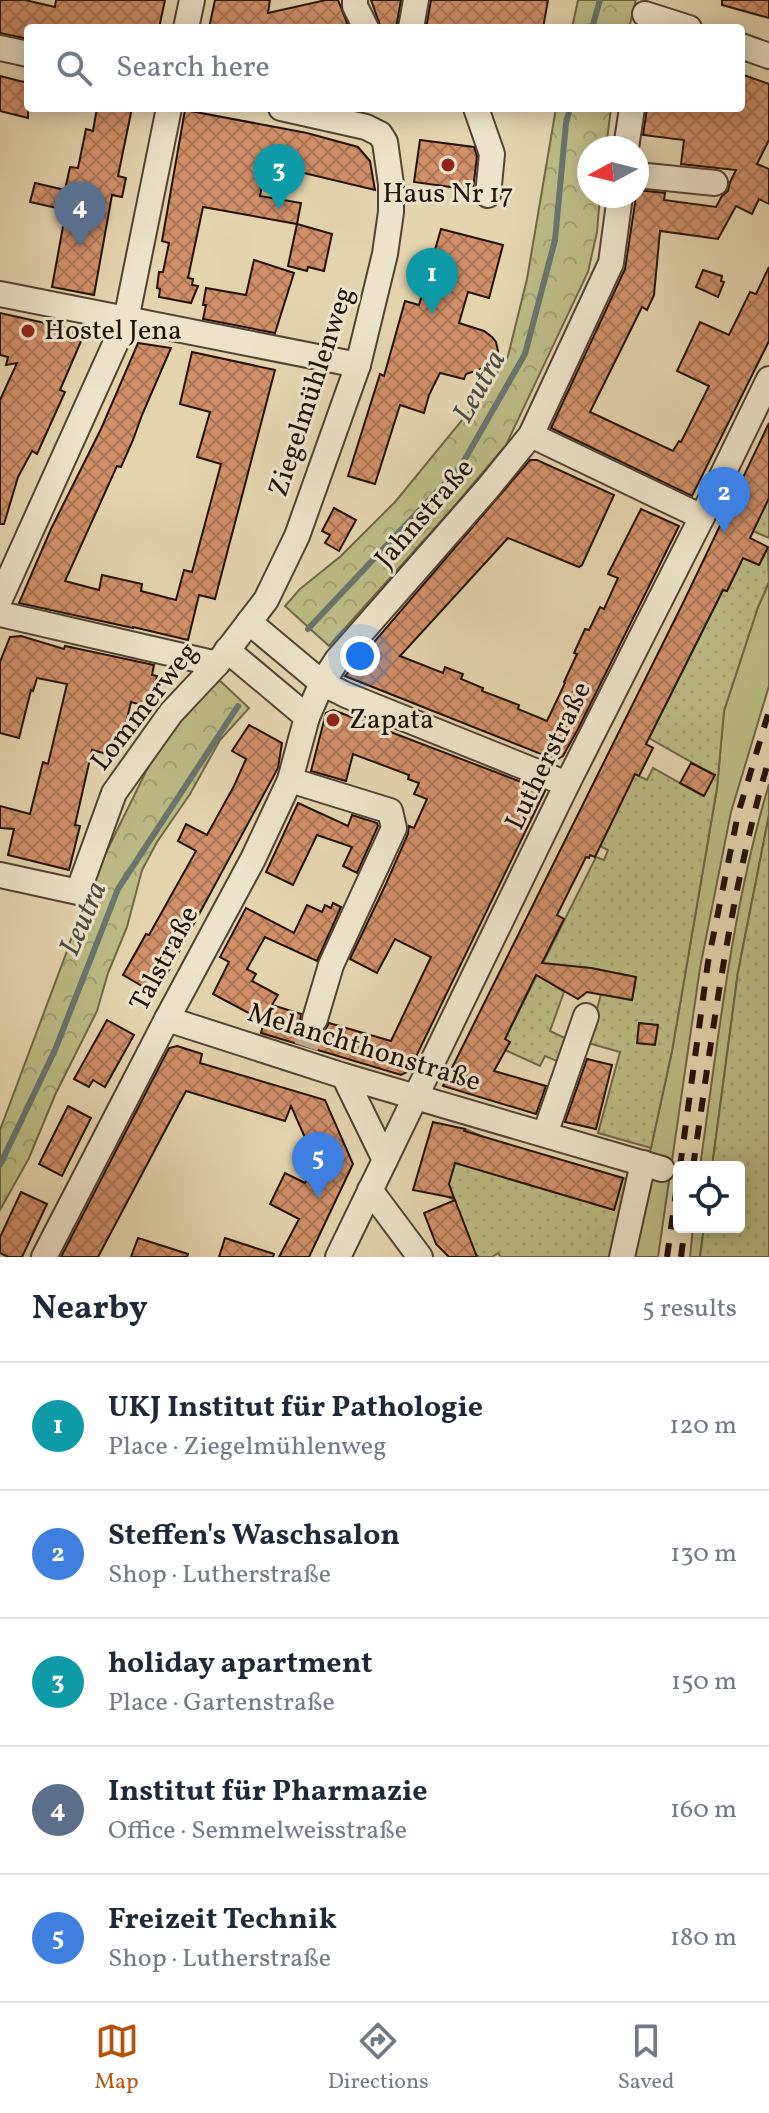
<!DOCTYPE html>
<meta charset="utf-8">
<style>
:root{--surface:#fff;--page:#f2f2f3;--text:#1f2937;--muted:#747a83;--line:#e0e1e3;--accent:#b45309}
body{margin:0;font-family:Vollkorn,serif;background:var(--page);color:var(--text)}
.controls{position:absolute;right:24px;bottom:24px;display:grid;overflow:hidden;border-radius:8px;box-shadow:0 4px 20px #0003}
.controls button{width:72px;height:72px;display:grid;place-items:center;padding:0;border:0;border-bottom:2px solid var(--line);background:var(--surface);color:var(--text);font:40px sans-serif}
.compass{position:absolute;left:577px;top:136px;width:72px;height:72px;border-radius:50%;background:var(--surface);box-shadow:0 4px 20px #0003;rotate:263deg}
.you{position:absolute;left:360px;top:656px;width:28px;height:28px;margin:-20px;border:6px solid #fff;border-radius:50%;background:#1a73e8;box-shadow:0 0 0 12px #1a73e833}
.badge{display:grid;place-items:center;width:52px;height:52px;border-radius:50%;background:var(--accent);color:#fff;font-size:26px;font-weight:700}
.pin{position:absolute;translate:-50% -66px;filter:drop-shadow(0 2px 4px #0008)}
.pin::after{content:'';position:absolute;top:42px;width:28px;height:24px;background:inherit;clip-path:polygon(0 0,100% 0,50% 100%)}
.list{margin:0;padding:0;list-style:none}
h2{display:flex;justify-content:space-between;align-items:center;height:104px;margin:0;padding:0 32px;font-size:34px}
h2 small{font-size:26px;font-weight:400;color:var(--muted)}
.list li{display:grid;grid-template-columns:52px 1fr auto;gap:24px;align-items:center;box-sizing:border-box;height:128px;padding:0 32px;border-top:2px solid var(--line)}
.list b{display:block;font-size:30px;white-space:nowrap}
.list p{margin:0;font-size:26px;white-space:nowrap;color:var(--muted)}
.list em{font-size:26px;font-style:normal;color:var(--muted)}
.icon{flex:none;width:44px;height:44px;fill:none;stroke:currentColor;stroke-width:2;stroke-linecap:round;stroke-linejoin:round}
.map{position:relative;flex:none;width:769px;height:1257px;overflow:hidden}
.search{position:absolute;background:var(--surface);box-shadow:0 4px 20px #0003;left:24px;right:24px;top:24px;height:88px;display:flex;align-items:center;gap:20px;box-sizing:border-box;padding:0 28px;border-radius:8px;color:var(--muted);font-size:30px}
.sheet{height:744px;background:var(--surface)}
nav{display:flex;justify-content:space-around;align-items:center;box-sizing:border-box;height:112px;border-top:2px solid var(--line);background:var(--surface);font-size:22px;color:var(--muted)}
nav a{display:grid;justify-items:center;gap:4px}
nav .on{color:var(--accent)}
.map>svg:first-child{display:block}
.grass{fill:#bcbb85;stroke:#706646;stroke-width:2}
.forest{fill:url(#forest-crowns);stroke:#706646;stroke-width:2}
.park{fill:url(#park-dots);stroke:#706646;stroke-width:2}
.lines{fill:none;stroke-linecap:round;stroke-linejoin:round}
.stream{stroke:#69756e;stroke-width:6}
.building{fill:url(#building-cross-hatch);stroke:#231107;stroke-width:2}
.minor-tunnel{stroke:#bdad8d;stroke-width:24;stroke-dasharray:24 12;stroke-linecap:butt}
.minor-casing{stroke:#534231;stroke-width:28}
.minor{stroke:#ede3ca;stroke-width:24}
.rail{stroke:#231107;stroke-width:6;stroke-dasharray:14 14;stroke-linecap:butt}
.poi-dot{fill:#8f2418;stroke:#ede3ca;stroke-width:3}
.labels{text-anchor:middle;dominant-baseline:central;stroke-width:6;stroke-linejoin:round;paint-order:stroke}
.poi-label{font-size:28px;fill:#231107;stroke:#ede3ca;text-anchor:start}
.street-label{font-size:28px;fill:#231107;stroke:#ede3ca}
.water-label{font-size:30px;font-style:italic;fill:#4c4b43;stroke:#ede3ca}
</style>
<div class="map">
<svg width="769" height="1257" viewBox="0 0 769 1257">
<defs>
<pattern id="forest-crowns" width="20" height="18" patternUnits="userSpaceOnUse" patternTransform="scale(2)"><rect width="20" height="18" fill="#bcbb85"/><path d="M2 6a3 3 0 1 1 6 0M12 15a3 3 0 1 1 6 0" fill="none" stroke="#a1a071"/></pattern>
<pattern id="park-dots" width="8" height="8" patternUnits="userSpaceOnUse" patternTransform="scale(2)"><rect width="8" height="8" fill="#bcbb85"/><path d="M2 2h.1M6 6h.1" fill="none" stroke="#a1a071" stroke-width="1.8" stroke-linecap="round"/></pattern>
<pattern id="building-cross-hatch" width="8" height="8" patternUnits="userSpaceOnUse" patternTransform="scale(2)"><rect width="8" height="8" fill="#d1906a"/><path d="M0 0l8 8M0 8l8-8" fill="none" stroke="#a97455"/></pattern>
</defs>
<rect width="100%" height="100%" fill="#e3d4ae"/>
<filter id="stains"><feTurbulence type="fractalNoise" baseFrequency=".0025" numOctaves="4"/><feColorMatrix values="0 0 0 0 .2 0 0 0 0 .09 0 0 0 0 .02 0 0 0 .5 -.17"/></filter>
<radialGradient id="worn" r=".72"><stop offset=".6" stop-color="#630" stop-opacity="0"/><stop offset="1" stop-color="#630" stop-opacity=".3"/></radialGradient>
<g class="grass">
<polygon points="769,582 769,686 731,812 700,968 658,1257 627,1257 672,1051 717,788 724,711 758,607"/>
<path d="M769,784V815L738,972L712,1167H700C718,1040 732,908 769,784Z"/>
<polygon points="693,1227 704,1227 700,1257 690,1257"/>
</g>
<g class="forest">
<polygon points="578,0 636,0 629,28 572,28"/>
<polygon points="556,108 611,108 606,148 589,148 589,196 600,196 597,232 588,272 506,445 451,510 329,646 285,606 300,589 341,556 395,502 477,402 508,356 527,279"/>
<polygon points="216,677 249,708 220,740 190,794 157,842 142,870 127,927 108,973 97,1011 55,1095 29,1158 0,1210 0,1130 67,951 89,887 169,725"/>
</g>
<g class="park">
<polygon points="769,498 769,538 753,531"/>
<polygon points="768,547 769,582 758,607 724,711 717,788 672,1051 651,1148 598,1133 620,1052 588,1043 601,994 632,1000 636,977 591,968 548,981 564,992 550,1031 571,1041 562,1063 545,1056 540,1066 505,1050 505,1039 596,857 604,860 608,850 600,846 635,774 647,780 653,768 703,796 714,775 649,738 723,590 727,591 743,558 759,565"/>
<polygon points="769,815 769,1257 700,1257 704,1227 739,1227 739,1167 712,1167 738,972"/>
<polygon points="465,1129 484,1137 475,1168 614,1209 623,1178 643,1184 627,1257 501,1257 498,1253 492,1257 479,1257 459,1238 455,1200 445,1196"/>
</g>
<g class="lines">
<g class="stream">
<polyline points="592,28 600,0"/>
<polyline points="308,629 461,466 525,354 555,240 566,123 570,108"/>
<polyline points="0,1165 55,1050 118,889 238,706"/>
</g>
</g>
<g class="building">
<polygon points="0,0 25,0 55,7 56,0 165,0 159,28 28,28 28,39 0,33"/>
<polygon points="215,0 270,0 268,13 326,0 338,0 349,28 209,28"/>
<polygon points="371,0 401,0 396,28 381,28"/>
<polygon points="431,0 548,0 543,28 426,28"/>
<polygon points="722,0 769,0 769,18 722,5"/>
<polygon points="741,74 769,84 769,140 757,164 769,169 769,204 759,199 752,214 736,206 718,239 660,231 654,295 647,310 642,307 590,412 673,451 679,441 681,442 709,386 677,371 700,322 729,335 750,292 756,294 769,267 769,341 692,496 551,428 625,269 637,190 665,193 664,200 716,207 722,196 728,191 730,182 736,170 681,164 684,140 643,135 647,108 741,108"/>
<polygon points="0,76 28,83 28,118 0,111"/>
<polygon points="97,108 132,108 118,176 126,178 122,197 112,195 94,295 52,287 66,210 30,202 35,183 65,190 70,167 78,168 86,129 93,131"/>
<polygon points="185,110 307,133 358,147 370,161 375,190 266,164 260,196 301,203 297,224 203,207 188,278 193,279 192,285 198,286 191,303 159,297 160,289 157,288 159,272 163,272 169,243 162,241"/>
<polygon points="420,140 474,147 477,156 473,190 414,182"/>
<polygon points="297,224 332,234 324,271 308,267 307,271 288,266"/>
<polygon points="441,229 503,245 489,298 468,292 459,323 484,331 492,337 496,342 498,351 496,359 490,366 466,374 464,379 440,373 429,395 424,413 400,405 375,484 348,476 380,374 384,376 405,301 419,305"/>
<polygon points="254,260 294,273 275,333 203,319 206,305 203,305 206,288 246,295"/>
<polygon points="703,270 722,276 721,281 724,282 718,297 696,287"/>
<polygon points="0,313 85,332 60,390 65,392 37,454 32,451 18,477 4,524 0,524 0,400 17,363 6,365 8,357 0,355"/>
<polygon points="138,343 171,348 142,415 133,440 121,467 117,466 65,581 99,590 102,575 142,584 141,591 176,600 184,570 192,572 221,464 197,457 210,412 180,404 192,352 275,370 215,599 199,595 188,640 133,627 133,628 19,603 51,529 101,429"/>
<polygon points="769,423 769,498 750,538 768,547 759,565 743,558 727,591 723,590 646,744 653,748 639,776 635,774 595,857 590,855 589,858 586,857 557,915 564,919 542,963 591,968 636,977 632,1000 587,992 578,999 536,975 505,1039 510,1042 494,1071 546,1086 536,1114 443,1086 684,601"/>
<polygon points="530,460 537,460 614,495 582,565 579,567 508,538 400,656 443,673 445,667 463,674 461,679 483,688 482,691 519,705 518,709 547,721 565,683 564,682 577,654 574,653 585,629 589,630 600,607 604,609 618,578 608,574 641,509 679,526 578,729 563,756 556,760 345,676"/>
<polygon points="334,508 356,520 339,551 325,543 330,535 322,531"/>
<polygon points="21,636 64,649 65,646 154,665 152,675 157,676 153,697 148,696 145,706 131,702 118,757 92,750 75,825 80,826 69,870 8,855 14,829 0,828 0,806 30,814 43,762 48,764 67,684 37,678 33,691 31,690 19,738 0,733 0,662 10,637"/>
<polygon points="333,710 545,791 409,1071 401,1075 261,1033 264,1021 213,994 229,962 220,957 246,908 294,933 307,905 322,912 325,905 331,908 333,903 341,907 317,961 265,937 247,969 256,974 252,981 278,995 272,1005 301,1014 300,1022 304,1029 312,1034 319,1033 325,1030 329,1023 391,1041 431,957 395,939 377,973 350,959 385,886 408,834 409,826 414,828 427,799 414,794 419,783 408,779 409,775 353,754 346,781 311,771 326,713"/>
<polygon points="249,725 282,743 278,768 156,994 123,975 146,934 149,935 196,851 178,841 186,824 207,835 234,786 246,759 232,751"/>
<polygon points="691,763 715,775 704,796 680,783"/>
<polygon points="298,803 348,826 352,815 377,823 378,826 357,873 343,866 352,847 317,835 293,885 266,872"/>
<polygon points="107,1020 134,1035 105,1087 93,1080 89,1087 74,1079"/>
<polygon points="639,1023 658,1025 655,1045 637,1043"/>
<polygon points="177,1046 202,1054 200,1063 325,1100 353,1164 309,1257 279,1257 299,1219 270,1204 285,1173 305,1183 314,1167 319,1169 291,1106 285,1121 186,1091 98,1257 61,1257 169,1048"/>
<polygon points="587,1059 612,1065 596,1129 565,1122"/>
<polygon points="68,1106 91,1118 62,1176 39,1164"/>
<polygon points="433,1122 465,1129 464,1131 623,1178 614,1210 455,1163 449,1184 454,1198 413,1190"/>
<polygon points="21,1192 47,1204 22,1257 8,1257 0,1253 0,1237"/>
<polygon points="455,1200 477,1257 449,1257 436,1244 424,1213"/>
<polygon points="138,1238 188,1254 187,1257 131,1257"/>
<polygon points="225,1238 274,1254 273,1257 219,1257"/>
</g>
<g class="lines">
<polyline class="minor-tunnel" points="306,1047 315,1019"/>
<defs>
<g id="minor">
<polyline points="355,0 355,6 366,28"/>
<polyline points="645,14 689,28"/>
<polyline points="186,28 192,0"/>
<polyline points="411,28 416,0"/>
<polyline points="741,46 769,56"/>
<polyline points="0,48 28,54"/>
<polyline points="476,108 492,154 488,195"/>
<polyline points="626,148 632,108"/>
<polyline points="637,175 715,183"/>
<polyline points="0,294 358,365"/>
<polyline points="531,435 702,517"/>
<polyline points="0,599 126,320 169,108"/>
<polyline points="0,614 217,664"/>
<polyline points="249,622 322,683 346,695 567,784"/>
<polyline points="227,650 307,717"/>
<polyline points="290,780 390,811 394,828 331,965 315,1019"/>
<polyline points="0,875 78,892 114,793 171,713 217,664 266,600 297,536 358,365 385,254 391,212 391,184 385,142 380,134 366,127 281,108"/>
<polyline points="167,1019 344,1076 662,1169"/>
<polyline points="344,1076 385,1160"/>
<polyline points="545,1134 586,1016"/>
<polyline points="370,1190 420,1257"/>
<polyline points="44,1257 167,1019 253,859 290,780 307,717 322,683 337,660 488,488 531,435 611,263 620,196"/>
<polyline points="338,1257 567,784 702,517 769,379"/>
<polyline points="622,1257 643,1163"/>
</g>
</defs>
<use href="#minor" class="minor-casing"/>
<use href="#minor" class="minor"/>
<g class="rail">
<polyline points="680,1167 708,962 738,814 769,711"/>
<path d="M693,1167C713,1030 730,892 769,759"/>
<polyline points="667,1257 679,1171"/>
<polyline points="681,1257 685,1227"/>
</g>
</g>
<g class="poi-dot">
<circle cx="448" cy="165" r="8"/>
<circle cx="28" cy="331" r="8"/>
<circle cx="333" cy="720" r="8"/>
</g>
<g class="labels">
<g class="poi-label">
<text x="448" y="194" text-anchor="middle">Haus Nr 17</text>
<text x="44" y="331">Hostel Jena</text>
<text x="349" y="720">Zapata</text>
</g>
<g class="street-label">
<text transform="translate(312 392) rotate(-72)">Ziegelmühlenweg</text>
<text transform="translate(425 514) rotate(-49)">Jahnstraße</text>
<text transform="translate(145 707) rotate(-52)">Lommerweg</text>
<text transform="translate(549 756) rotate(-64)">Lutherstraße</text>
<text transform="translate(165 959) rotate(-62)">Talstraße</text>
<text transform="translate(364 1048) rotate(17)">Melanchthonstraße</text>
</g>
<g class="water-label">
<text transform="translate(480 387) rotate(-61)">Leutra</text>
<text transform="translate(84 919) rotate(-67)">Leutra</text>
</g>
</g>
<rect width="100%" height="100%" filter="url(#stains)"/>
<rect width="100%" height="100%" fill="url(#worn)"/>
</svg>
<div class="controls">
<button><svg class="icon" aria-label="locate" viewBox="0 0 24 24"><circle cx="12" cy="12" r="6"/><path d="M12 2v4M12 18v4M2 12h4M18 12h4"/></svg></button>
</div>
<svg class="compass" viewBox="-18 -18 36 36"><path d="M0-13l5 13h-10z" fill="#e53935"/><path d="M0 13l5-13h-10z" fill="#747a83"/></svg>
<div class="you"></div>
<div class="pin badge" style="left:432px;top:314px;background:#0f9aa8">1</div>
<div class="pin badge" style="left:724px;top:533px;background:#3f7fe0">2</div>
<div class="pin badge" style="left:279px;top:210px;background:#0f9aa8">3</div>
<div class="pin badge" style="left:80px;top:247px;background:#5c6f8a">4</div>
<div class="pin badge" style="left:318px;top:1198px;background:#3f7fe0">5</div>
<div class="search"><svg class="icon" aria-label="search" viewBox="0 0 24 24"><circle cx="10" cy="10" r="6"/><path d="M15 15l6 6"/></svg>Search here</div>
</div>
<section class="sheet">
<h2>Nearby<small>5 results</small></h2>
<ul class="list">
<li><span class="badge" style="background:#0f9aa8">1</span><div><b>UKJ Institut für Pathologie</b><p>Place · Ziegelmühlenweg</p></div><em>120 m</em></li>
<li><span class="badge" style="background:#3f7fe0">2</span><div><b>Steffen's Waschsalon</b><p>Shop · Lutherstraße</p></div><em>130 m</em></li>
<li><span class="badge" style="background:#0f9aa8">3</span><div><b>holiday apartment</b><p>Place · Gartenstraße</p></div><em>150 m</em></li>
<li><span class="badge" style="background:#5c6f8a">4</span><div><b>Institut für Pharmazie</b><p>Office · Semmelweisstraße</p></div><em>160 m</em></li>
<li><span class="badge" style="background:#3f7fe0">5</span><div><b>Freizeit Technik</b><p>Shop · Lutherstraße</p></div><em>180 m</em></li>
</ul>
</section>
<nav>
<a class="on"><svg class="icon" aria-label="map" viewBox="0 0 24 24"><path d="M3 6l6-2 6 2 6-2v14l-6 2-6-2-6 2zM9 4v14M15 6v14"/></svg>Map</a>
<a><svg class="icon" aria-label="directions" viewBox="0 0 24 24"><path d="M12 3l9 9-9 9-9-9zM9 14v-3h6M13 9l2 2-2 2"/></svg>Directions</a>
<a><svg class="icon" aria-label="saved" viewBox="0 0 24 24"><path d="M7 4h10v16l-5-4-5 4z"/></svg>Saved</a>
</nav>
